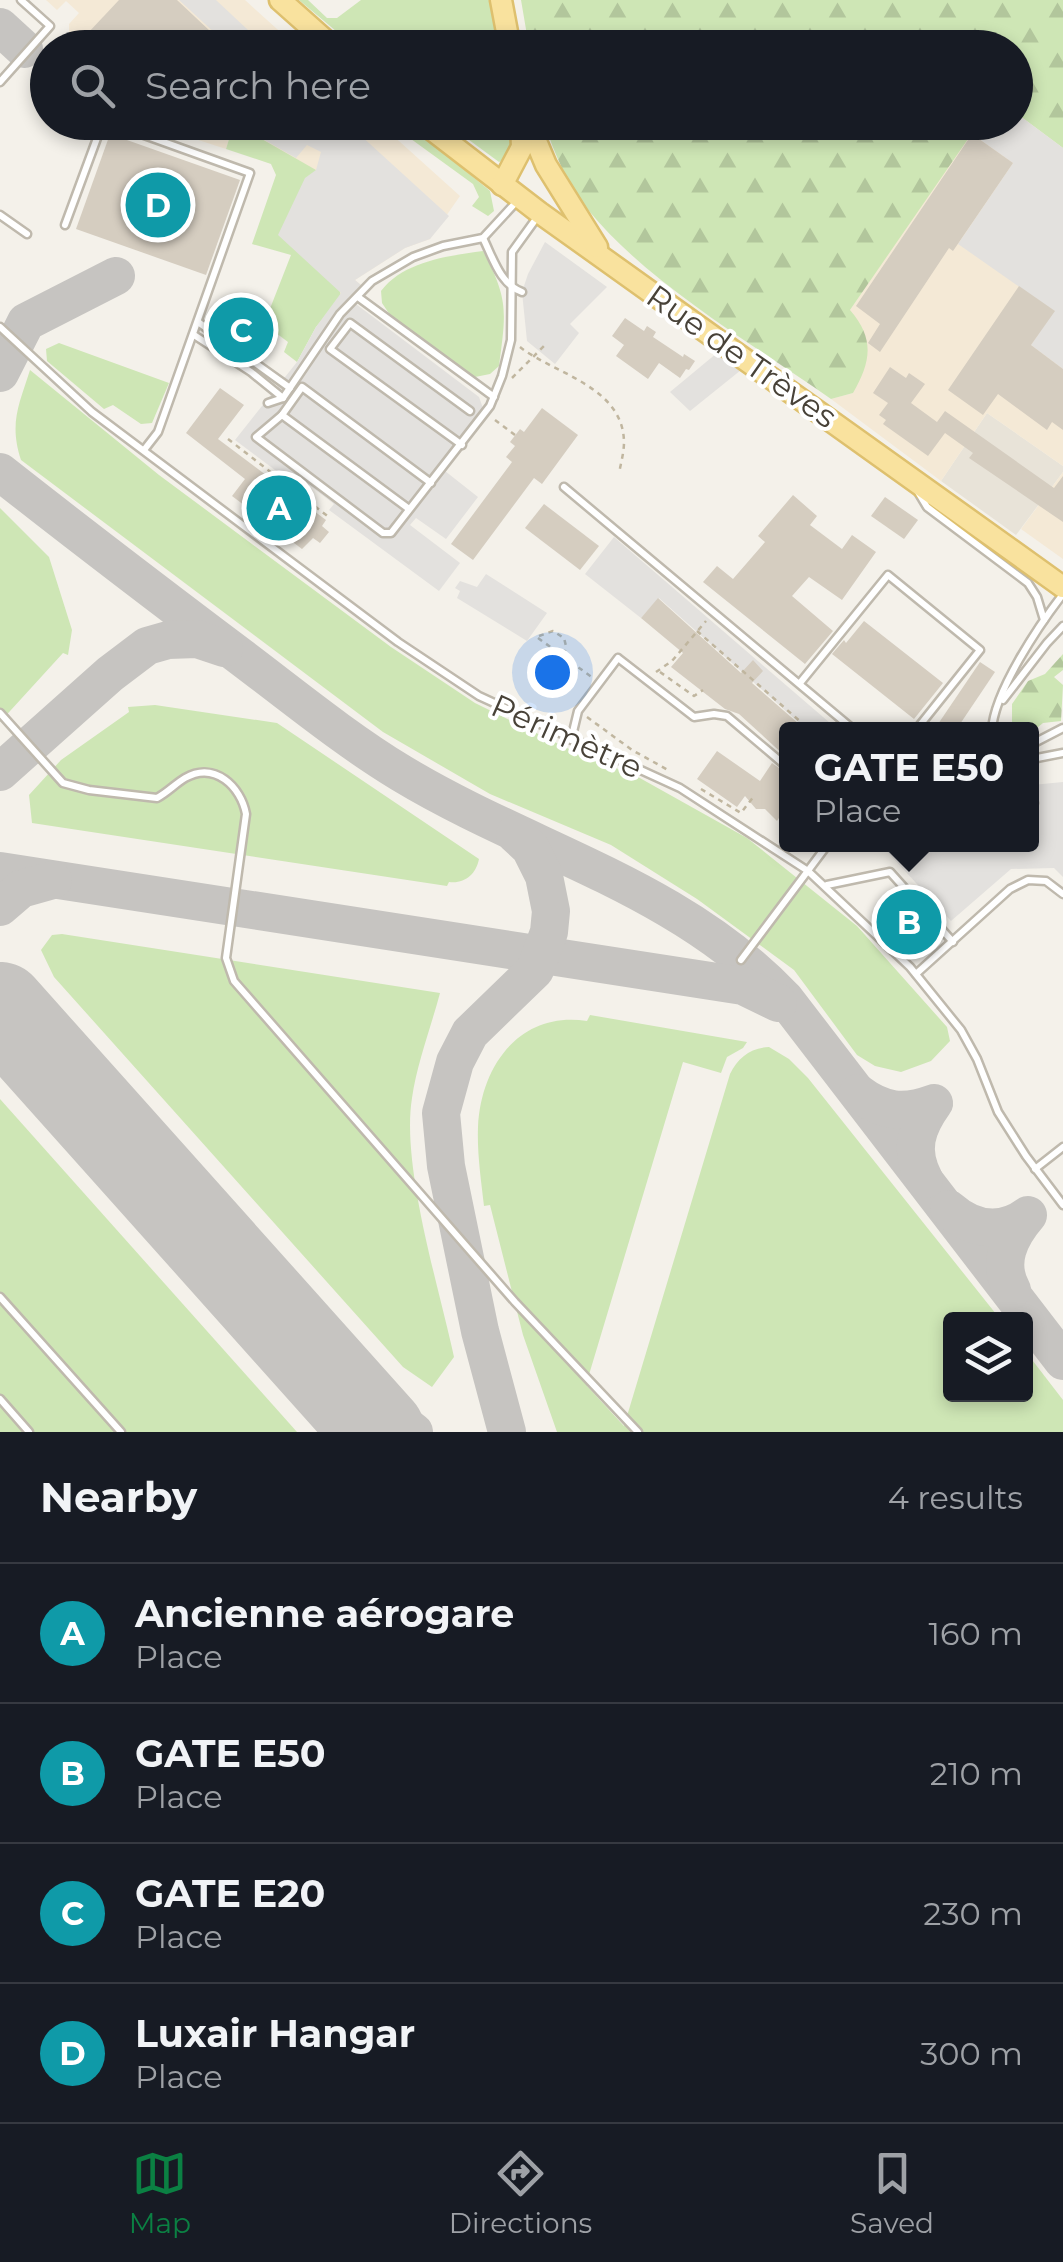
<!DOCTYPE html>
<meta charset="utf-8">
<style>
:root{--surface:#171b24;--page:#20242c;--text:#f1f3f6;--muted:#9ea1a6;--line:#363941;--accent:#0b8043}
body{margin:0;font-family:Montserrat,sans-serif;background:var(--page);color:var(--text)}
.controls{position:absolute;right:30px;bottom:30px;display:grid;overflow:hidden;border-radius:10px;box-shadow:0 5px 15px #0003}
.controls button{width:90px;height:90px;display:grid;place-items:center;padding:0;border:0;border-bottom:2px solid var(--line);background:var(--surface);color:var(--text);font:50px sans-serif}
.you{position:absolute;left:552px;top:672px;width:35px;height:35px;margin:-25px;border:8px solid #fff;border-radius:50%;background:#1a73e8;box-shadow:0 0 0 15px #1a73e833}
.badge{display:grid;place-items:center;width:65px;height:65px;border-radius:50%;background:var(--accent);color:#fff;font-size:32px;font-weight:700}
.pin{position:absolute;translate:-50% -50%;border:5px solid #fff;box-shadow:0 2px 10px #0006}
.popup{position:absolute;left:779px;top:722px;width:260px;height:130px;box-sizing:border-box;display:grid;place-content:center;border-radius:10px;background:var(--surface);filter:drop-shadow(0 2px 8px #0005);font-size:32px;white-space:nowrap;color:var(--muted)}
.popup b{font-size:38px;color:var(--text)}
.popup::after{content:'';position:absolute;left:50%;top:100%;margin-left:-20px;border:20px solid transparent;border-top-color:var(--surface)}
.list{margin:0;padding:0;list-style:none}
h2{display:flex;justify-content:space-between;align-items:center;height:130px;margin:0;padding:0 40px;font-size:42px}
h2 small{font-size:32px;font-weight:400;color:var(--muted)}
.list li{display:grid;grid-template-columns:65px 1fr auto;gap:30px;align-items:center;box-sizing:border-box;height:140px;padding:0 40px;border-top:2px solid var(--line)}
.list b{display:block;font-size:38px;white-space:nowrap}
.list p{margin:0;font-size:32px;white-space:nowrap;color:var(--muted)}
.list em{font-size:32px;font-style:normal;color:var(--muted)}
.icon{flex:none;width:55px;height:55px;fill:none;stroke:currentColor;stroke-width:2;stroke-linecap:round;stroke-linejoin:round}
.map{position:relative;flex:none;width:1063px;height:1432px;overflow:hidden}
.search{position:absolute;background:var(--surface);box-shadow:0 5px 15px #0003;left:30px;right:30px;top:30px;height:110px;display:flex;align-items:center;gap:25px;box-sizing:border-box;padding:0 35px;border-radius:55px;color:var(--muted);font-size:38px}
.sheet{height:690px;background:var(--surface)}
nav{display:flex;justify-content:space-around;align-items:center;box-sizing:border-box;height:140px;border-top:2px solid var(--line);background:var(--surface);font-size:28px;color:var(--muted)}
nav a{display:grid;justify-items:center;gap:5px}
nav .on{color:var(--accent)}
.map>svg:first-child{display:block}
.residential{fill:#e8e3d8}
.commercial{fill:#f4e9d6}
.grass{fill:#cee6b5}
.forest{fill:url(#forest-firs)}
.parking{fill:#e3e1de}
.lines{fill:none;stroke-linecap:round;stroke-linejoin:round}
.taxiway{stroke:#c6c4c1;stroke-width:38}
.runway{stroke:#c6c4c1;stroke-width:92}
.building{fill:#d5cdc0}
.lane-casing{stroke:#bfb9ad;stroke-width:11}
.primary-casing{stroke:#dec06e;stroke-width:25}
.path{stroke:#c0b69f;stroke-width:2.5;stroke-dasharray:5 5;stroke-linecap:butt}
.lane{stroke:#fff;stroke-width:6}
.primary{stroke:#f9e29e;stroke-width:20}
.labels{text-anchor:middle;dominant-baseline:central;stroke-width:8;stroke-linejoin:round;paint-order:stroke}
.street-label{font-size:32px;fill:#484238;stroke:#fff}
</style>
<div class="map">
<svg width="1063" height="1432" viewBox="0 0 1063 1432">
<defs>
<pattern id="forest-firs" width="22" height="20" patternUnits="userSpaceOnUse" patternTransform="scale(2.5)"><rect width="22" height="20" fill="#cee6b5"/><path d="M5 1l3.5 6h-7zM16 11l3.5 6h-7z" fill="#b2c69c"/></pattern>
</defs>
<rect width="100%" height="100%" fill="#f4f1ea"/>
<polygon class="residential" points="987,413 1063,466 1063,472 1016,535 941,481"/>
<g class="commercial">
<polygon points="46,0 245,0 297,47 48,48 47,54 44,51 51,43 69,36 69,24 79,13 66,1 57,10"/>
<polygon points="1016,113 1063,148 1063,466 987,413 941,481 831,399 853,393 850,310 975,125 1016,122"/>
<polygon points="146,123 379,123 460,196 430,239 405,248 355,280 361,285 341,297 305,178 234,123 226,149"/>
<polygon points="1063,472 1063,559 1021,529"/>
</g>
<g class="grass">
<polygon points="299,0 308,0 327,18 337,18 361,0 490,0 498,47 355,47"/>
<polygon points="234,123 316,170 341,297 316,327 297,362 284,352 288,342 264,324 291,255 252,244 276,175 271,164 226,149"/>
<polygon points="389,123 408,123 490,191 494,211 488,216 472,206 479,197 473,184"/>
<polygon points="446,123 512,123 515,143 507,158 499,162"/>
<path d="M483,251C509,300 506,312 499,366L490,374L475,377L390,315L382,303L381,291C404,261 448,256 483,251Z"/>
<polygon points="59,343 169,383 152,423 141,424 113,405 104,409 47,361 46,349"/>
<path d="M30,370L159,475L391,647L475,703L569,749L638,777L747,838L857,926L947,1027L950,1041L931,1061L901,1072L875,1066L857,1055L794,970L697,899L611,845L490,794L383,732L21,460C9,423 19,405 30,370Z"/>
<polygon points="0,508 49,557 72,630 68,655 63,653 0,722"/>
<path d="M155,705L277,723L479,859C476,874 465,884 449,882L447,886L32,823L29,795L61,760L129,712L128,707Z"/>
<path d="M62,934L440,993C431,1027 417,1063 412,1098C401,1166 439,1287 454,1357L432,1387L403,1367L54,977L41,950L52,935Z"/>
<path d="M590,1015L747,1042L743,1048L727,1057L721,1073L683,1062L588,1378L587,1386L624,1426L730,1074C738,1058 750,1048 769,1047L789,1059L808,1078L1000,1319L950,1320V1394H1026V1352L1063,1400V1432H557L523,1335L490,1205L484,1206C481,1180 477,1153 478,1127C481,1064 521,1011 587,1021Z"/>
<polygon points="0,1099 297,1432 0,1432"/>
</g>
<g class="forest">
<polygon points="521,0 1063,0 1063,148 1016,113 1016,48 529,47"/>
<path d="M544,123H979L850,310C875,339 871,362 853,393L831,399C753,344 650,285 589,211C567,185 555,154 544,123Z"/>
<polygon points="1063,654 1063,670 1054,677 1063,685 1061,721 1043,723 1032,732 1012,728 1012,704 1028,681 1045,674"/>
</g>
<g class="parking">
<polygon points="179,0 216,0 266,47 230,47"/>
<polygon points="1016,113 1063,148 1063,369 1031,345 1054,311 958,244 1013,163 972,134 975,125 1016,122"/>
<polygon points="239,123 347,123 449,216 430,239 405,248 355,280 361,285 348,298 479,397 485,414 445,471 478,497 446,539 416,518 410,525 460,563 439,591 329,510 334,504 309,485 307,494 235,440 297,362 316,327 341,293 278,235 305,178 316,170 321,152 307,145 296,158 245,129"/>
<polygon points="545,242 607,287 570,324 579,333 555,364 527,341 522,292 528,274"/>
<polygon points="717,353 741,370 690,411 670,392"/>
<polygon points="614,537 837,729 806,729 659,598 641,618 585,574"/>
<polygon points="486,574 547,613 527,641 457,598 460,591 455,588 460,581 477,587"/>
<polygon points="1063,782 1063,877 1054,868 1011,869 951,921 881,845 1032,844 1032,785"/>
</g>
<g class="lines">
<g class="taxiway">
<polyline points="0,27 24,49"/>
<polyline points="0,373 26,322 116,276"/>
<path d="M0,472C80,535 160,596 241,657C294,697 345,739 401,773C530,851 678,886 785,999L1063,1361"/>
<polyline points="0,772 110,674 147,646 168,640 197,639 224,648"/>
<polyline points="0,871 743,986 778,1003"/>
<polyline points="0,907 21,889 53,880"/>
<path d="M858,1093C883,1112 904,1114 934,1103C916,1128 909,1150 924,1179"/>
<path d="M949,1209C973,1230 1001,1235 1028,1215C1009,1237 997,1263 1012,1290"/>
<polyline points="261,1300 324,1362 414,1432"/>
<polyline points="507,1432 480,1331 446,1166 441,1113 455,1062 470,1033 535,970 549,932 551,911 544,876 530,848 515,834"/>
</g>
<polyline class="runway" points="0,1008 379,1432"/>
</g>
<g class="building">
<polygon points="119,0 177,0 228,48 104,48 88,33"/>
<polygon points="110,134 240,180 206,275 76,229"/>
<polygon points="972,134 1013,163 953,251 949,248 880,352 868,343 880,324 856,306"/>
<polygon points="1019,286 1055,311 1031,345 1063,369 1063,430 1052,422 1047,430 998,394 983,415 948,390"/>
<polygon points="625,318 644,331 647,326 656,332 653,337 683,357 684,354 695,361 689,370 686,369 680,378 659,363 648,379 616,356 624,345 612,336"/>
<polygon points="890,367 906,378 909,373 925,384 911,403 937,422 945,411 1054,488 1063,476 1063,522 969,458 973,453 945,433 928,456 883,424 886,420 879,415 888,403 873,393"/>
<polygon points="220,388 244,405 218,439 326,520 322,526 329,532 320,543 313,538 302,549 232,496 245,479 186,433"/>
<polygon points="542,408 578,435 542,484 534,478 473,560 451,544 512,462 506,457 515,446 510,442 520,429 524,432"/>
<polygon points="793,495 817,516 810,525 842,549 852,535 876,552 842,600 809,577 792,596 833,631 805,664 703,582 717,566 733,579 765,542 758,536"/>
<polygon points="885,497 918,520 904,539 871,516"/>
<polygon points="544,504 599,546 580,570 525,528"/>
<polygon points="658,598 741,673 753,660 763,671 752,683 806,730 786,730 786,757 739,714 725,709 671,667 683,653 641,618"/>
<polygon points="864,621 943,683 914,719 832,654 844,640 846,643"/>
<polygon points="980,662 995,672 956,730 934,730"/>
<polygon points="717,751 760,781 772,763 786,773 786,807 777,821 765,809 756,809 745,796 737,807 697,779"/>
</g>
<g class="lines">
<defs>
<g id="lane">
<polyline points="0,82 50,26 21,0"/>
<polyline points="108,122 250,173 158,432 144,450"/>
<polyline points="0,215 27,234"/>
<polyline points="65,225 103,122"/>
<path d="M483,238C493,258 500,284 522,292"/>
<polyline points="358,297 494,397"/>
<polyline points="198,322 290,388"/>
<polyline points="0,327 92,412 398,642 479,696 680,788 808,871 910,967 961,1030 977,1059 998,1112 1026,1156 1063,1205"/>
<polyline points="194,335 251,372 283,398"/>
<polyline points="268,403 283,398 340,314 372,281 413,257 443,246 483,238 519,199"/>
<polyline points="282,415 409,509"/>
<polyline points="462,445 330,349 350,323 470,411"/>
<polyline points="431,483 302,387 282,415 256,437 383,533 391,533 490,406 502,376 511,340 512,252 538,216"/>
<polyline points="564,487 854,730"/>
<polyline points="918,492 927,507 1028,583 1037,597 1044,620"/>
<polyline points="800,683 888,575 980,650 916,730"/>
<polyline points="1003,700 1047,643 1063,626"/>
<path d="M0,713L63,783L89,790L157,798C168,792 175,784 185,778C215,761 241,787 246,814L226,958L234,981L515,1302L638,1432"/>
<path d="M992,730C994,692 1039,625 1063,594"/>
<polyline points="571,740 578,711 618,658 694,717 714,714 727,716 786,766"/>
<polyline points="1032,744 1063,728"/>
<polyline points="1032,759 1063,753"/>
<polyline points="1032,803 1034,803"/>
<polyline points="827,885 890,872 953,942"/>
<polyline points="741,960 828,844"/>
<polyline points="916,974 1010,889 1028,880 1046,881 1063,894"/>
<polyline points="1035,1169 1063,1147"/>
<polyline points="0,1297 121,1432"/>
<polyline points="0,1399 29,1432"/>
</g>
<g id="primary">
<polyline points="280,0 334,48"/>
<polyline points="501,0 510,48"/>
<polyline points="422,122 540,213 1063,587"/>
<polyline points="528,122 546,165 597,247"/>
<polyline points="502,185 522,147 521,122"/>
</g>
</defs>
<use href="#lane" class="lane-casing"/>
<use href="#primary" class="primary-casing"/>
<g class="path">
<path d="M520,347C554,374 623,386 624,442C624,452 621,463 619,473"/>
<polyline points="512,378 544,346"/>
<polyline points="495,420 515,435"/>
<polyline points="228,439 330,518"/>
<polyline points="697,631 810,730"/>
<polyline points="539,636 553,631 564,638 566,646 564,655"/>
<polyline points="538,638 593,678"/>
<polyline points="656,672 672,661 706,621"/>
<polyline points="660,672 694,696 703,690"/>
<polyline points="587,717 632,750 668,770"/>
<polyline points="701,789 741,813 754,796"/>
</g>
<use href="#lane" class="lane"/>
<use href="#primary" class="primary"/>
</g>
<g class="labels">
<g class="street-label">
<text transform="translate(742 356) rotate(35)">Rue de Trèves</text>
<text transform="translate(567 736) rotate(24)">Périmètre</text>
</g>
</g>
</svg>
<div class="controls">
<button><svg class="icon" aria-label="layers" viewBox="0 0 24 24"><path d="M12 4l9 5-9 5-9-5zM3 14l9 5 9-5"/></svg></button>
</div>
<div class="you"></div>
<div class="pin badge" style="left:279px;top:508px;background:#0f9aa8">A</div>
<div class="pin badge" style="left:909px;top:922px;background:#0f9aa8">B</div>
<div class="popup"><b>GATE E50</b>Place</div>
<div class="pin badge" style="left:241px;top:330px;background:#0f9aa8">C</div>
<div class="pin badge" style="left:158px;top:205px;background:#0f9aa8">D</div>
<div class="search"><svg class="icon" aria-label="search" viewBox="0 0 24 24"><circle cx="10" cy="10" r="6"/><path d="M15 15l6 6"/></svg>Search here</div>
</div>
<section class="sheet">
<h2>Nearby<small>4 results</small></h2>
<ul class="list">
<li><span class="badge" style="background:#0f9aa8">A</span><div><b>Ancienne aérogare</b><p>Place</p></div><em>160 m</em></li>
<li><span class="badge" style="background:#0f9aa8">B</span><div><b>GATE E50</b><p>Place</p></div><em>210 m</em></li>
<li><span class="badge" style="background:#0f9aa8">C</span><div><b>GATE E20</b><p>Place</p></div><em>230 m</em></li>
<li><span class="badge" style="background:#0f9aa8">D</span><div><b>Luxair Hangar</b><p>Place</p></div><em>300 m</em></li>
</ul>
</section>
<nav>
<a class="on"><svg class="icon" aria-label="map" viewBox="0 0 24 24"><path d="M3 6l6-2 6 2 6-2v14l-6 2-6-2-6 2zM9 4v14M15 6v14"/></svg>Map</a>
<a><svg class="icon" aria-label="directions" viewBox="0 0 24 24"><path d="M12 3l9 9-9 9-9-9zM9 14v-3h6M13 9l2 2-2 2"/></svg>Directions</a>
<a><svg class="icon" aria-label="saved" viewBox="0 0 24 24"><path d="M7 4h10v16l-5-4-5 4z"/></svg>Saved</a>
</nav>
